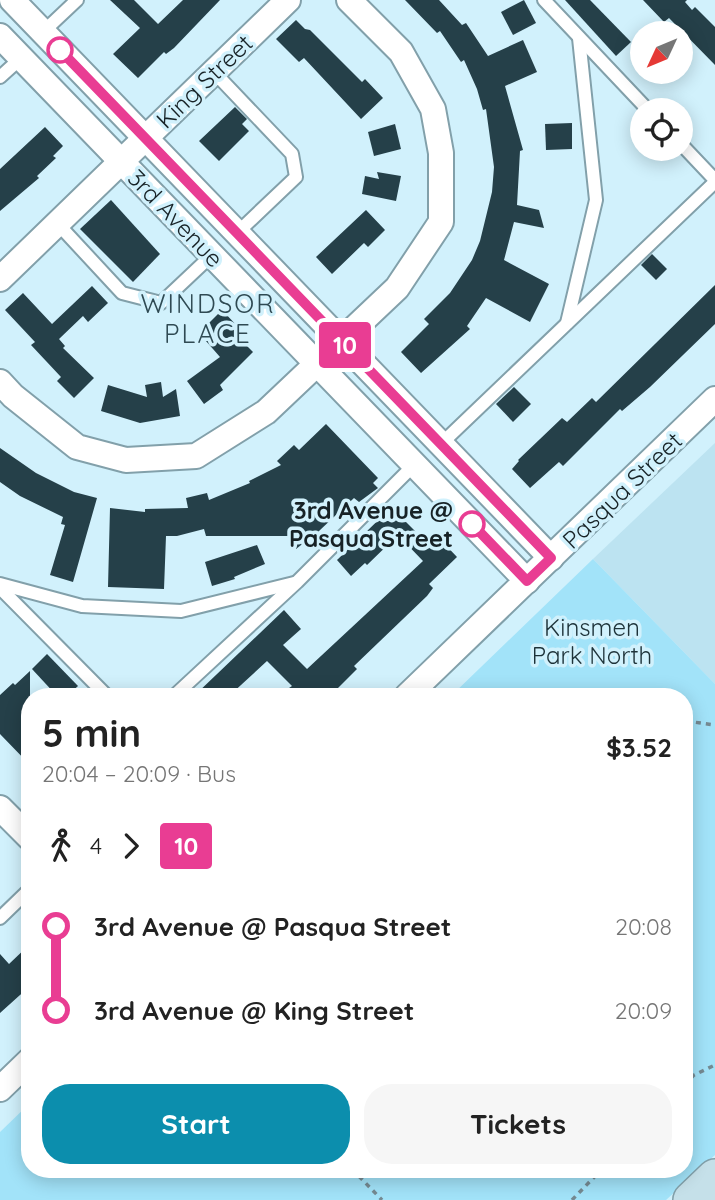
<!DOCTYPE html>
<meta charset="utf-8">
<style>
body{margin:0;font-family:Quicksand,sans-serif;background:#f6f6f6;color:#222;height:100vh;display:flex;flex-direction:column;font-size:26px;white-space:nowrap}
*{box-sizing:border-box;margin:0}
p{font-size:23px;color:#767676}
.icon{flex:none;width:38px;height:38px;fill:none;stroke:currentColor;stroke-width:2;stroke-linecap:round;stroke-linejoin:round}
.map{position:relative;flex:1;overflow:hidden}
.panel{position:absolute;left:21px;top:688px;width:672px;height:490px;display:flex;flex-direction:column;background:#fff;border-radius:28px;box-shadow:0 4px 18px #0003}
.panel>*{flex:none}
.badge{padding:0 14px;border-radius:5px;font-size:24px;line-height:46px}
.needle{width:46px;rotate:226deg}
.tools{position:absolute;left:630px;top:21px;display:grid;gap:14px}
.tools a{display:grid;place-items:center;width:63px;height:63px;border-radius:50%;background:#fff;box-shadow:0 4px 18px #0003;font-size:35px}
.map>.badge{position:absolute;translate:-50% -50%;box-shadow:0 0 0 4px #fff}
.legs{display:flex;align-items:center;gap:10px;height:77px;padding:0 21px;font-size:23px}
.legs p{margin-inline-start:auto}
.head{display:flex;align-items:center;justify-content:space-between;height:119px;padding:0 21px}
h1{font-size:38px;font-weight:700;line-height:52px}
.primary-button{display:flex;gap:14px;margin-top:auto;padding:14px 21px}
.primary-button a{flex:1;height:80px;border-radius:28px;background:#0c8ead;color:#fff;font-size:28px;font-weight:700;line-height:80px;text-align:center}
.primary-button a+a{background:#f6f6f6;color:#222}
ul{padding:0 21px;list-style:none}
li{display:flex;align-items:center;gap:24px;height:84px;font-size:26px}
li i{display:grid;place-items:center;width:10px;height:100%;margin:0 9px;background:currentColor}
li i::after{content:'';width:18px;height:18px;margin:-9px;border:5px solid;border-radius:50%;background:#fff}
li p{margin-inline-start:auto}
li:first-child i{background:linear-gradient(#0000 50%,currentColor 0)}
li:last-child i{background:linear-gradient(currentColor 50%,#0000 0)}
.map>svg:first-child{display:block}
</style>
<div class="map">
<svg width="715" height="1200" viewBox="0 0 715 1200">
<rect width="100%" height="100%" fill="#d1f1fc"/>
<!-- built -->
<path fill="#bce3f1" d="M715 443V684L593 559Z"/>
<!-- green -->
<path fill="#a2e3f9" d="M593 559 715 684V1155L666 1200H0V1132L30 1103V1169H684V696H451Z"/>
<!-- building -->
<g fill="#254049">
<path d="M110 0H134L158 24 183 0H220L174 48 166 54 164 52 138 78 113 54 140 28Z"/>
<path d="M405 0H439L462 25 466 23 488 56 523 40 537 72 505 86 523 150 520 151 517 205 539 210 544 228 514 222 504 260 549 284 530 322 486 298 467 326 470 329 421 373 401 352 429 324 424 319 450 293 472 260 480 241 492 192 494 167 486 109 483 110 477 89 464 60 461 62 440 31 437 33Z"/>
<path d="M524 0 536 23 513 35 501 12Z"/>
<path d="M565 0H590L631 42 616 56Z"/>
<path d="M643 0H687L685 2 692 10 695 7 715 27V65L669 18 664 22Z"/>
<path d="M296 20 305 29 310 30 362 82 365 79 383 98 361 119 304 58 299 62 276 39Z"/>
<path d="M235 107 247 119 242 124 249 131 219 161 199 141Z"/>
<path d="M572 123V149L546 150 545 124Z"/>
<path d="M395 124 401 149 374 156 368 132Z"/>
<path d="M45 127 63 146 53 156 56 158 37 176 39 178 0 211V169Z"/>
<path d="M377 172 401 176 396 201 362 194 365 176 379 179Z"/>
<path d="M111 200 160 254 133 282 80 229Z"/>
<path d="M366 210 385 230 368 247 364 243 332 274 316 257Z"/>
<path d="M652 254 667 269 656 280 641 265Z"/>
<path d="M715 285V324L650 387 622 411 620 409 563 466 559 462 530 488 512 469 519 461 518 460 562 418 567 422 592 398 596 402Z"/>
<path d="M92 286 108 303 88 322 83 316 59 339 65 346 63 348 94 378 74 398 57 381 61 377 31 345 35 342 5 310 23 293 52 324Z"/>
<path d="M222 310 240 329 235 334 253 352 220 385 223 390 204 404 187 381 220 357 199 333Z"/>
<path d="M161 382 163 397 176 389 180 416 140 423 101 411 108 385 147 397 145 385Z"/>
<path d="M514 387 531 404 513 422 496 404Z"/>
<path d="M326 424 378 478 373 483 378 488 359 502 354 498 319 531 296 549 294 536H206L204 529 177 536H166L164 589 108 587 110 508 145 512V509L188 508 186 498 207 493 209 500 250 483 249 481 281 465 277 461 294 445 299 450Z"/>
<path d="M0 448 36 473 74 492 97 498 73 582 50 575 65 525 61 524 63 517 20 496 0 482Z"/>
<path d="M395 504 408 517 405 521 428 544 437 536 457 557 429 584 433 588 427 596 354 666 357 669 330 696H297L289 688 292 686 267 661 229 696H194L284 610 301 629 283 645 307 669 423 561 398 535 367 565 365 563 351 576 337 560Z"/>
<path d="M257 545 265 564 234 577 235 579 212 586 205 562Z"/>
<path d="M47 654 78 686 67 696H57L32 669Z"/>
<path d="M30 671V765L0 734V695L13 683 15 685Z"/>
<path d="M30 944V986L0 1013V954L9 964Z"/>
</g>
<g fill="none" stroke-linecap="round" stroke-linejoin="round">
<!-- service casing -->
<g stroke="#82a0aa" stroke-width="16">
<g id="service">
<path d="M544 0 648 110"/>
<path d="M43 32 77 0"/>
<path d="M213 71 292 154 296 177 237 233"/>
<path d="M0 77 21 58"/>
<path d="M681 144 715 180"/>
<path d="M58 224 122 293 161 303 212 255"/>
<path d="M567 323 596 200 579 38"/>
<path d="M441 444 715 182"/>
<path d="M0 584 82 606 181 611 294 583"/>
<path d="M0 588 107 696"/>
<path d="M174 696 297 582 415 464"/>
<path d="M0 918 30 889"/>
</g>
</g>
<!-- minor casing -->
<g stroke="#82a0aa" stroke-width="28">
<g id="minor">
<path d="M12 0 551 558"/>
<path d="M0 36 527 581"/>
<path d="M0 279 288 0"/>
<path d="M0 382 13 396 77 447 126 460 196 456 266 412 397 288 441 222V153L433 109 401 52 349 0"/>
<path d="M407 696 715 399"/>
<path d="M0 808 30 838"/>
<path d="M0 1089 30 1060"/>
</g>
</g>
<!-- secondary casing -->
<g stroke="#82a0aa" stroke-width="38">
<path id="secondary" d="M691 1200 715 1177"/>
</g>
<!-- path -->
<g stroke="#758a92" stroke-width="3.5" stroke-dasharray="5 5" stroke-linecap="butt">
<path d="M686 721 715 725"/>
<path d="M684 1085 694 1075 715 1065"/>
<path d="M352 1169 382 1200"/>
<path d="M572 1200 602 1169"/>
</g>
<!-- service -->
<use href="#service" stroke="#fff" stroke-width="12"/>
<!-- minor -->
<use href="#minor" stroke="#fff" stroke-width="24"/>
<!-- secondary -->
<use href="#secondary" stroke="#c5e0e9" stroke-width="35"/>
</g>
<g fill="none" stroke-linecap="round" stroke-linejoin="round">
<!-- line-1 casing -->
<g stroke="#fff" stroke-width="16">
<path id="line-1" d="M60 50 551 558 527 581 472 524"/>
</g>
<!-- line-1 -->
<use href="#line-1" stroke="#e93d93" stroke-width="10"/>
</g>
<!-- markers -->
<g fill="#fff" stroke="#e93d93" stroke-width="3.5">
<circle cx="60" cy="50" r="12"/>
<circle cx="472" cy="524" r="12"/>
</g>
<g text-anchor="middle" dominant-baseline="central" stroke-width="7" stroke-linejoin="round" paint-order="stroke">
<!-- street labels -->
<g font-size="24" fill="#172226" stroke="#d1f1fc">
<text transform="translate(204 81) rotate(-44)">King Street</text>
<text transform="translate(176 218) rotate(46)">3rd Avenue</text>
<text transform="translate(622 490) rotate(-44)">Pasqua Street</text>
</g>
<!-- stop labels -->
<g font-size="24" font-weight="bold" fill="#172226" stroke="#d1f1fc" text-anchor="end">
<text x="453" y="510">3rd Avenue @<tspan x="453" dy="28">Pasqua Street</tspan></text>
</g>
<!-- park labels -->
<g font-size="24" fill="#1d3239" stroke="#d1f1fc">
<text x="592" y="627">Kinsmen<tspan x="592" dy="28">Park North</tspan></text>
</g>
<!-- neighbourhood labels -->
<g font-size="26" letter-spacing="2" fill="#2f4a53" stroke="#d1f1fc">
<text x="208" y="303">WINDSOR<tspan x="208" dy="30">PLACE</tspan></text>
</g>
</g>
</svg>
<div class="tools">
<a><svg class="needle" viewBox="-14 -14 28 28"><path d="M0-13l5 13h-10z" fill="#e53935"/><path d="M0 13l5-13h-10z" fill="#767676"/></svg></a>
<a><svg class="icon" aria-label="locate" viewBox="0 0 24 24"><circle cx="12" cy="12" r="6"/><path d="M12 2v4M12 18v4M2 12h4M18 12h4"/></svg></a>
</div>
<b class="badge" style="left:345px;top:345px;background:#e93d93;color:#fff">10</b>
<section class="panel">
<div class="head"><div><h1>5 min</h1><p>20:04 – 20:09 · Bus</p></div><b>$3.52</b></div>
<div class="legs"><svg class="icon" aria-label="walk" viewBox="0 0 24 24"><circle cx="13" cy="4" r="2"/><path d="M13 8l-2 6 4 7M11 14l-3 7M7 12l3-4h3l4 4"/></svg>4<svg class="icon" aria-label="forward" viewBox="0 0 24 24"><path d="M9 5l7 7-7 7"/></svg><b class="badge" style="background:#e93d93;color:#fff">10</b></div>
<ul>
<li><i style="color:#e93d93"></i><b>3rd Avenue @ Pasqua Street</b><p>20:08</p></li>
<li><i style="color:#e93d93"></i><b>3rd Avenue @ King Street</b><p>20:09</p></li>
</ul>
<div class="primary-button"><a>Start</a><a>Tickets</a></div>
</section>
</div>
